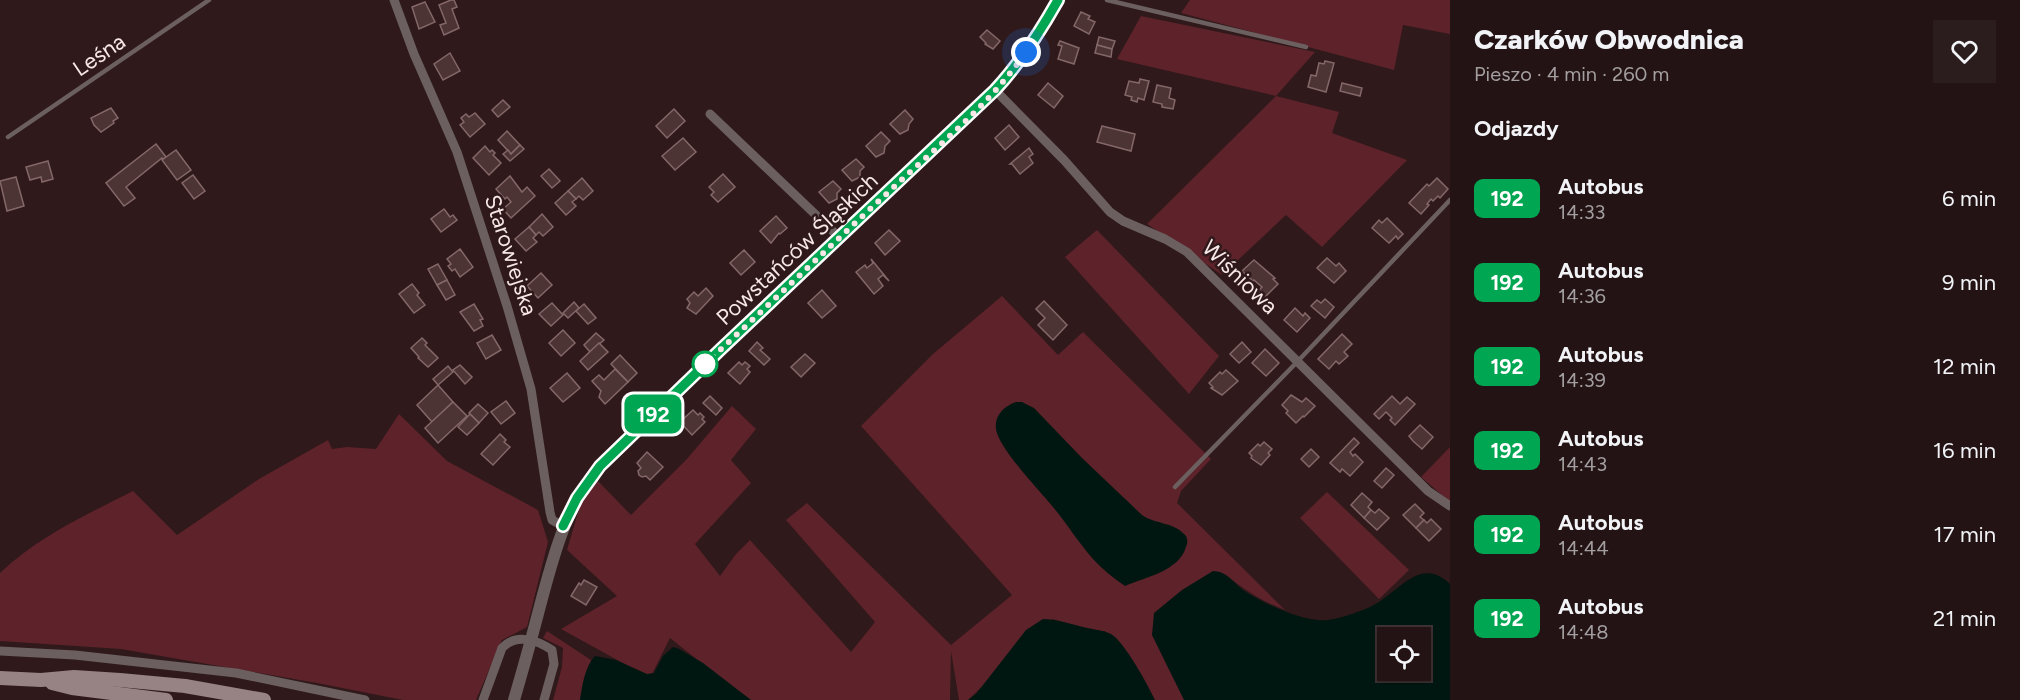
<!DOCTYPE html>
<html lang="pl">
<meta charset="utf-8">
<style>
body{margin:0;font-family:Figtree,sans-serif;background:#2b1c1d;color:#f1f3f6;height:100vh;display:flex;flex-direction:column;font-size:22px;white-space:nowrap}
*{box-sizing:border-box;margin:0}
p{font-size:20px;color:#a39ea0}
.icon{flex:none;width:33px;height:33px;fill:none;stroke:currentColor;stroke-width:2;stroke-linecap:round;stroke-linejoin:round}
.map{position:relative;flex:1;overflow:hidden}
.panel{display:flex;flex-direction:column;background:#231314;width:570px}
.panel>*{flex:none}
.badge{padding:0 12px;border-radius:9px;font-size:21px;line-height:39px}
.buttons{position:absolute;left:1377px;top:627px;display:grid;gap:12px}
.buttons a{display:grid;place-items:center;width:54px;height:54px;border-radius:0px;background:#231314;box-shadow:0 2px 4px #0004,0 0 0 2px #403234;font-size:30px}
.you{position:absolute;width:30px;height:30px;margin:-15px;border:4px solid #fff;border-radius:50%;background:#1a73e8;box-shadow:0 0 0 9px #1a73e833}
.map>.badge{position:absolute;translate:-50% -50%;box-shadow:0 0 0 3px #fff}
h2{padding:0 24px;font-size:22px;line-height:54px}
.round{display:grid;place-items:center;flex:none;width:63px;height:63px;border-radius:0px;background:#2b1c1d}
.overview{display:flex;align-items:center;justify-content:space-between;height:102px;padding:0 24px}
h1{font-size:28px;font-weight:800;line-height:45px}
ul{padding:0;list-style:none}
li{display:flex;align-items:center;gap:18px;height:84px;padding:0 24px}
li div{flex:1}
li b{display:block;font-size:22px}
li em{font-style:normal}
li .badge{min-width:66px;font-weight:700;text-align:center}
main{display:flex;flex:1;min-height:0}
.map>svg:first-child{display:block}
</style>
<main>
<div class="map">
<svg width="1450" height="700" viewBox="0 0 1450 700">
<rect width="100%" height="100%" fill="#2f191a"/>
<!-- green -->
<g fill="#5e222a">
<path d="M1190 0H1450V34L1403 25 1394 70 1181 13Z"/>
<path d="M1141 16 1315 52 1276 96 1339 112 1332 133 1407 160 1322 247 1286 215 1222 275 1147 224 1276 96 1117 59Z"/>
<path d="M1097 230 1219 356 1189 394 1065 257Z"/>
<path d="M1002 296 1058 355 1083 332 1211 459 1181 491 1177 503 1285 610C1262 601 1244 590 1225 574L1186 700H1153L1105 631H1096L1052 619 968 700H959L951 651 950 700H751L719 677 670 638 650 678 561 629 617 596 567 550 581 502 597 480 631 515 686 460 732 406 756 429 731 460 751 483 695 544 720 576 736 554 750 540 851 652 875 622 786 520 807 503 951 645 1012 595 861 426 933 354Z"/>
<path d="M399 414 447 461 538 510 548 542 527 627 502 640 476 700H403L317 683 121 649 0 641V573C39 536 86 515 133 491L177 535 259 479 328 440 332 449 347 447 376 449Z"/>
<path d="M1450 447V502L1421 477Z"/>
<path d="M1327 492 1409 570 1379 599 1300 518Z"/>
<path d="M547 631 591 660 580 700H553L562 667 563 648 543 638Z"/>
</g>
<!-- water -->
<g fill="#001711" fill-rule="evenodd">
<path d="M1016 402H1022L1034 408 1082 458 1142 515C1154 524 1173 522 1184 534 1188 537 1188 543 1186 547 1179 571 1146 577 1125 586 1113 578 1102 569 1093 559 1079 543 1067 524 1053 507 1040 491 999 449 996 429 994 416 1004 406 1016 402Z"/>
<path d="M1213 571C1226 571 1233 582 1243 590 1262 603 1305 623 1328 620 1339 619 1362 611 1372 606 1399 593 1419 555 1450 584V700H1184L1152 635 1154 613 1182 590ZM1388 638H1420V670H1388Z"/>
<path d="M1043 619C1056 619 1067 623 1079 626 1089 629 1104 630 1111 634 1124 641 1148 685 1155 700H968L976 694 1026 630Z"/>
<path d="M673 647 679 649 703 663 751 700H580C582 686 585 666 595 656L616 660 647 674 654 673 663 656Z"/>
</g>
<!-- building -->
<g fill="#4c3334" stroke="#846869" stroke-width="1.5">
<path d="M451 0H454L457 7 452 9 459 28 444 35 440 25 446 23 439 5Z"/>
<path d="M425 2 435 22 419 29 412 7Z"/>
<path d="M1081 12 1090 16 1088 19 1095 22 1089 34 1074 26Z"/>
<path d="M987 30 1000 41 993 49 985 44 986 43 980 37Z"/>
<path d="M1099 37 1115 41 1112 49 1097 45Z"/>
<path d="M1060 41 1079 48 1074 64 1058 59 1062 46 1058 45Z"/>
<path d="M1097 45 1112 49 1111 57 1095 53Z"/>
<path d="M450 53 460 71 443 80 434 64Z"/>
<path d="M1325 61 1334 63 1326 92 1308 87 1311 75 1316 76 1319 63 1324 64Z"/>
<path d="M1140 79 1149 81 1144 100 1138 98 1137 102 1131 100 1132 97 1125 95 1129 81 1139 83Z"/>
<path d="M1048 83 1063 96 1054 108 1038 95Z"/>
<path d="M1342 83 1362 88 1360 96 1340 91Z"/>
<path d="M1157 85 1171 88 1169 98 1175 100 1173 109 1162 107V104L1153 102Z"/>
<path d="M503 100 510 107 498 117 492 110Z"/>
<path d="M111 108 118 118 113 121 114 123 101 132 94 125 91 118Z"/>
<path d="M674 109 685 121 667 138 656 126Z"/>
<path d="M905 110 913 119 909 124 908 130 900 134 890 124Z"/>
<path d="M475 113 485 124 470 137 460 125 464 122 461 118 466 114 469 117Z"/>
<path d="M1009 125 1019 137 1005 150 995 138Z"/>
<path d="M1102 126 1135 134 1131 151 1097 142Z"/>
<path d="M507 131 520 145 511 154 498 140Z"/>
<path d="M881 132 890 141 885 146 884 153 876 157 866 146Z"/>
<path d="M683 138 696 152 675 170 662 156Z"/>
<path d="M156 144 166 157 163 160 162 158 126 187 135 198 124 206 106 183Z"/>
<path d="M520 145 524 149 510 161 503 154 508 150 511 154Z"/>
<path d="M485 146 490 152 492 150 495 153 493 155 501 163 489 175 473 158Z"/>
<path d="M1029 148 1033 154 1029 157 1033 163 1020 174 1012 164H1010Z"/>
<path d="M176 150 191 170 177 180 162 160Z"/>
<path d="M856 159 864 167 860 171V177L852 181 842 170Z"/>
<path d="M48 161 53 179 42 182 41 177 30 180 26 167Z"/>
<path d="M549 169 560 181 552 188 541 176Z"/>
<path d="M723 174 735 187 718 202 711 195 714 192 709 187Z"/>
<path d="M193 175 205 191 194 199 182 183Z"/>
<path d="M510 176 522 192 527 187 535 196 511 218 503 209 511 202 507 197 505 199 496 189Z"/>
<path d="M16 177 24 206 7 211 0 181Z"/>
<path d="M582 178 593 191 583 200 579 196 576 199 568 191Z"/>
<path d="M1437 178 1448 189 1440 198 1438 196 1433 201 1431 199 1427 204 1429 205 1421 214 1409 203 1427 184 1429 186Z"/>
<path d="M833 181 841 189 837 193V199L829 203 819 192Z"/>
<path d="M568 191 576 199 572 202 576 206 566 215 555 203Z"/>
<path d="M444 209 450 217 453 215 457 220 441 232 431 219Z"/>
<path d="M542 214 553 227 543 236 539 232 536 235 529 227Z"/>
<path d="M776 216 787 228 780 234 779 233 771 243 760 231Z"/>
<path d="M1387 218 1403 234 1398 239 1396 236 1389 243 1372 228 1379 220 1382 223Z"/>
<path d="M529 227 536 235 533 238 537 242 526 251 515 239Z"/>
<path d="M889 230 900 241 885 255 875 243Z"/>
<path d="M460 249 473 267 460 277 455 269 452 271 448 266 451 264 447 259Z"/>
<path d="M744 250 755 262 741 275 730 263Z"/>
<path d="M1327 258 1336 266 1339 263 1346 271 1334 283 1317 268Z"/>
<path d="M871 259 889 281 883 275 878 279 883 286 874 294 856 272 865 265 867 268 873 263Z"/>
<path d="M1254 260 1275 278 1273 279 1278 284 1265 297 1258 291 1262 287 1254 280 1253 281 1242 271Z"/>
<path d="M438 264 447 280 437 285 428 269Z"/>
<path d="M541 273 552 285 538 298 527 286Z"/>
<path d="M447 280 455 295 446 300 437 285Z"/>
<path d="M412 284 419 293 417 295 425 305 414 313 399 294Z"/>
<path d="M706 288 713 296 696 314 687 308 690 303 687 299 694 292 698 296Z"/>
<path d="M822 290 836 306 822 318 808 303Z"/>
<path d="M1325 299 1334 307 1325 318 1311 306 1317 300 1321 303Z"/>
<path d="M1044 301 1067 325 1053 340 1038 325 1045 318 1036 309Z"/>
<path d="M574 302 579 308 568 318 563 313Z"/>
<path d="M552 303 563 315 551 326 539 314Z"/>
<path d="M474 304 483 319 480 320 483 326 474 331 460 312Z"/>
<path d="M584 304 596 318 588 324 576 311Z"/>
<path d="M1295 308 1303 316 1305 313 1310 318 1297 332 1284 320Z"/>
<path d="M563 330 575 343 561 356 549 343Z"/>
<path d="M596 333 604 340 590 352 584 345Z"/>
<path d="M1342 334 1352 344 1344 352 1348 356 1339 364 1336 361 1329 369 1318 359Z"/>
<path d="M492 335 501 350 486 359 477 343Z"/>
<path d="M422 338 427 343 425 345 438 358 428 367 418 358 419 357 411 348Z"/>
<path d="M757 342 763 348 760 350 770 359 764 365 749 351Z"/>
<path d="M1242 342 1251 352 1239 363 1230 354Z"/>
<path d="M599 343 608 352 588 370 580 361Z"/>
<path d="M1265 349 1279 363 1266 376 1252 363Z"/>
<path d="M805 354 815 363 801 377 791 367Z"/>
<path d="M620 355 637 373 628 382 611 364Z"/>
<path d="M739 362 742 365 745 362 750 366 747 369 750 372 740 384 728 373Z"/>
<path d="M460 365 472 377 465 384 453 370Z"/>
<path d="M448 366 453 372 438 385 433 379Z"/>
<path d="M615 369 628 382 605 404 599 397 601 391 592 381 599 375 604 380Z"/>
<path d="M1226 370 1238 381 1222 395 1211 388 1213 387 1209 383 1220 372 1222 374Z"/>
<path d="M567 373 580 388 563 402 550 388Z"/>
<path d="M438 385 453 402 432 422 417 405Z"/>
<path d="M1291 395 1302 402 1306 398 1315 406 1304 417 1303 416 1296 423 1286 413 1288 411 1282 405Z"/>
<path d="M710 396 722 408 716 415 703 403Z"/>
<path d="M1392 396 1400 404 1407 397 1415 404 1395 425 1390 420 1392 418 1386 412 1379 419 1374 414Z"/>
<path d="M506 401 515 413 501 424 491 412Z"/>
<path d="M453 402 467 416 438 443 425 428Z"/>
<path d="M478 404 488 413 479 423 469 413Z"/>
<path d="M693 410 698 415 700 413 704 417 702 419 705 422 692 435 680 422Z"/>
<path d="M470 414 479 423 467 435 458 427Z"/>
<path d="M1420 425 1433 437 1422 449 1413 441 1409 436Z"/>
<path d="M500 434 506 440 504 442 510 447 493 465 481 454Z"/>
<path d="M1354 438 1359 443 1350 452 1353 456 1355 454 1363 462 1350 476 1342 469 1340 472 1330 463Z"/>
<path d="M1264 442 1272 449 1268 453 1270 455 1261 465 1251 458 1252 456 1249 453 1258 444 1260 446Z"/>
<path d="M1311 449 1319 457 1309 467 1301 459Z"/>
<path d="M647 452 663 467 650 480 646 476 642 477 639 475 638 471 641 468 637 463Z"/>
<path d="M1386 468 1394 475 1382 488 1374 481Z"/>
<path d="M1362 493 1372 502 1368 507 1371 510 1364 518 1351 505Z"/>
<path d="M1415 504 1424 513 1420 517 1424 520 1416 528 1403 515Z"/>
<path d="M1379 509 1389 518 1377 530 1364 518 1371 510 1375 513Z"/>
<path d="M1431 519 1441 529 1429 541 1416 528 1424 520 1427 523Z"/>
<path d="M584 580 597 587 586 605 571 596 579 583 581 585Z"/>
</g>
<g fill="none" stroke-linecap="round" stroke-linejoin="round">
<!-- service -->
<g stroke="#6b5f5f" stroke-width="4.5">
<path d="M1107 0 1306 47"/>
<path d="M8 137 209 0"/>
<path d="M1175 487 1298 361 1450 200"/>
</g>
<!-- minor -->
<g stroke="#6b5f5f" stroke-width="9">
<path d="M394 0 414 54 457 152 507 306 531 389 550 512 552 520 563 526"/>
<path d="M995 90 1064 160 1110 212 1123 221 1165 239 1187 252 1428 491 1450 506"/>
<path d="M710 114 839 237"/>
<path d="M0 651 75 655 236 673 365 700"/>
<path d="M483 700 502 648C516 633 537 640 552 650L554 664 544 700"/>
</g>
<!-- tertiary -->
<path stroke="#6b5f5f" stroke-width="12" d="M514 700C523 669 532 637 540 606 554 554 565 508 600 466L721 349 995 90C1020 62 1040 32 1058 0"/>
<!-- secondary -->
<g stroke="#978383" stroke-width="14">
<path d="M0 678 41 680 74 677 120 680 185 686 264 700"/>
<path d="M52 683 72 688 166 700"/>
</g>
</g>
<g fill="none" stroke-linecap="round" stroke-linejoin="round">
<!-- line casing -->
<g stroke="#fff" stroke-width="14">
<path id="line" d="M563 526 577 498 600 466 721 349 995 90C1021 62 1040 32 1058 0"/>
</g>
<!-- line -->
<use href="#line" stroke="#00a651" stroke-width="9"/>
<!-- walk -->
<path stroke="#f7e7e7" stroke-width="6" stroke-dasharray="0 10.8" d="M705 364C769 305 831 245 895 186 940 144 991 103 1026 52"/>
</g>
<!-- markers -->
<circle fill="#fff" stroke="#00a651" stroke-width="3" cx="705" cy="364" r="12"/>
<g text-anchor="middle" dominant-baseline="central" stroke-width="5" stroke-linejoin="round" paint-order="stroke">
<!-- street labels -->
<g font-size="22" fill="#f7e7e7" stroke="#2f191a">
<text transform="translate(99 55) rotate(-34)">Leśna</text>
<text transform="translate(797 249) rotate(-43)">Powstańców Śląskich</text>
<text transform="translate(511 255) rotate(72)">Starowiejska</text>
<text transform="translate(1240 277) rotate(44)">Wiśniowa</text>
</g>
</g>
</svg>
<div class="buttons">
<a><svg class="icon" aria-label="locate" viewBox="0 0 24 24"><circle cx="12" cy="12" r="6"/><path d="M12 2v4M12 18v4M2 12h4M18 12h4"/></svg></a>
</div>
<div class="you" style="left:1026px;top:52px"></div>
<b class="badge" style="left:653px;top:414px;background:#00a651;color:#fff">192</b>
</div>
<section class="panel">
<div class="overview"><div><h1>Czarków Obwodnica</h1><p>Pieszo · 4 min · 260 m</p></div><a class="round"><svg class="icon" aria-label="heart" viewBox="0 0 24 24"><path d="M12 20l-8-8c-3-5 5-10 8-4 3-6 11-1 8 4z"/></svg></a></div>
<h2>Odjazdy</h2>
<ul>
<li><span class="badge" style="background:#00a651;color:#fff">192</span><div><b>Autobus</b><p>14:33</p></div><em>6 min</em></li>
<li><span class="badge" style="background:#00a651;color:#fff">192</span><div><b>Autobus</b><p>14:36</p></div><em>9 min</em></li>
<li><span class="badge" style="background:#00a651;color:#fff">192</span><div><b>Autobus</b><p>14:39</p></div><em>12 min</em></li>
<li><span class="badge" style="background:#00a651;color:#fff">192</span><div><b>Autobus</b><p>14:43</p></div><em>16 min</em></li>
<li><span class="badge" style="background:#00a651;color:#fff">192</span><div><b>Autobus</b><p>14:44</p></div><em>17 min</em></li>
<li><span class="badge" style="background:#00a651;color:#fff">192</span><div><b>Autobus</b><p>14:48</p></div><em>21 min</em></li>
</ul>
</section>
</main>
